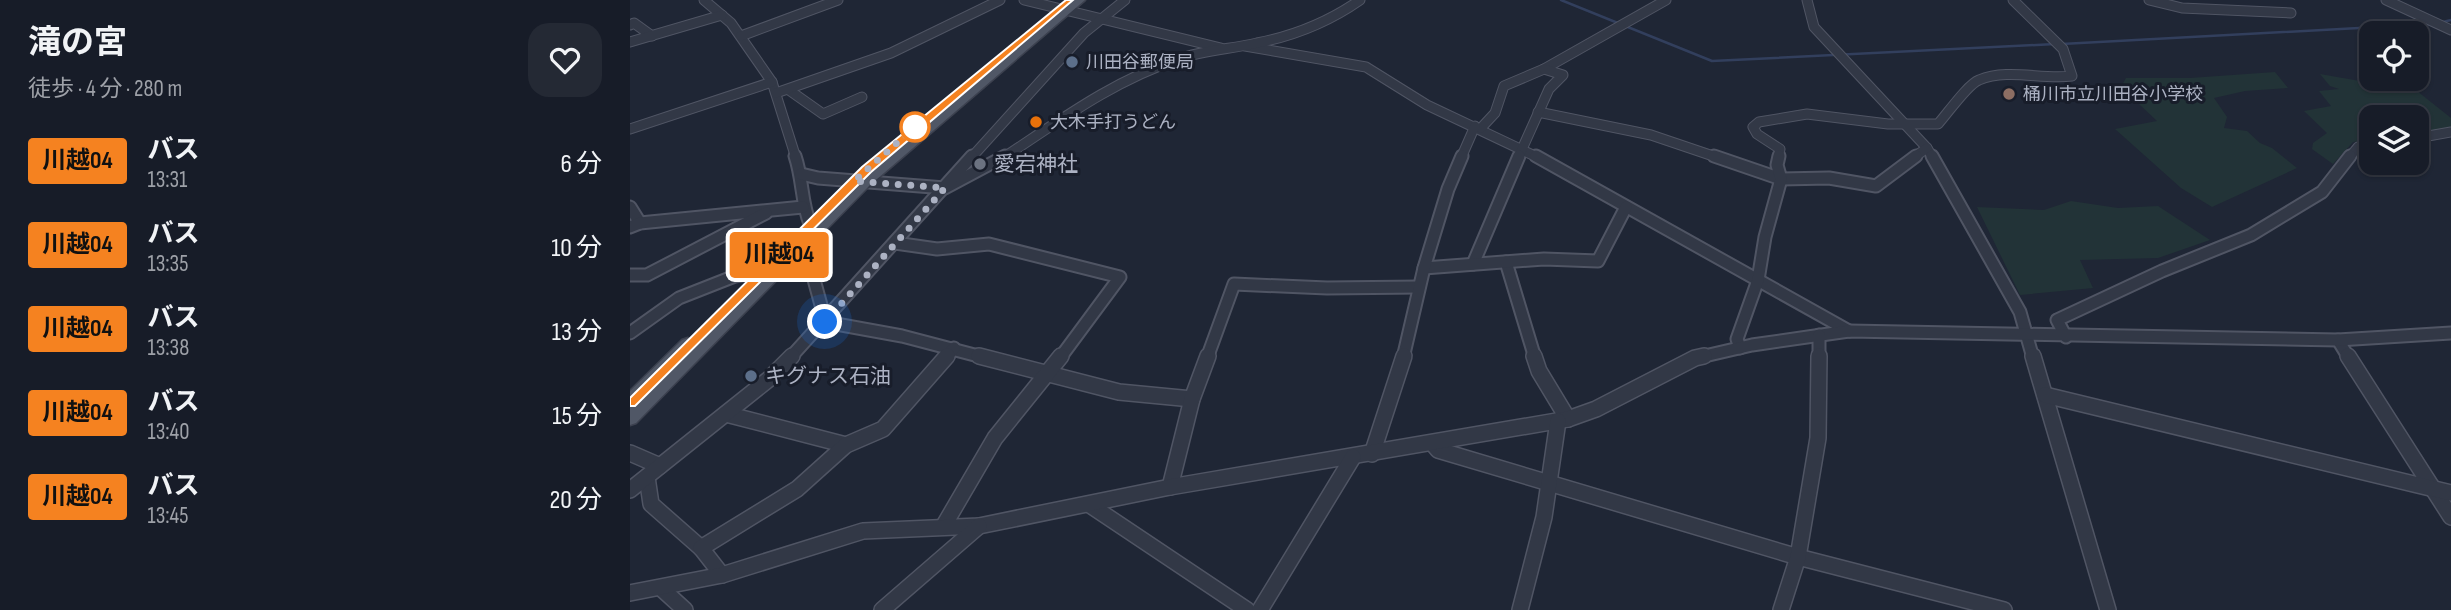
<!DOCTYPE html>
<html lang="ja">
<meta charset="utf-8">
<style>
body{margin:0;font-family:"Sofia Sans Condensed","Noto Sans JP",sans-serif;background:#242934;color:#f1f3f6;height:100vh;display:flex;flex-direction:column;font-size:26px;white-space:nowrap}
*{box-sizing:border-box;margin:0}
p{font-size:23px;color:#9ea1a8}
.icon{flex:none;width:38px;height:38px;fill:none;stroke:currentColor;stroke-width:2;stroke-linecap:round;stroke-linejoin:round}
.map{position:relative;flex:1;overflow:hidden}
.drawer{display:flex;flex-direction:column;background:#171c28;width:630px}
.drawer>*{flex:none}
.badge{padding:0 14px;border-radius:5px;font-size:24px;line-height:46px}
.tools{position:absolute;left:1729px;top:21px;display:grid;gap:14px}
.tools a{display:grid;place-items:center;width:70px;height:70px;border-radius:14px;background:#171c28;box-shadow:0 2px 5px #0004,0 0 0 2px #363a45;font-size:35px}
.you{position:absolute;width:35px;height:35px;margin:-18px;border:5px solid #fff;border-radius:50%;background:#1a73e8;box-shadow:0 0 0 10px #1a73e833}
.map>.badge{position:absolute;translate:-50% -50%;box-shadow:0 0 0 4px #fff}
.round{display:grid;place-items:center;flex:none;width:74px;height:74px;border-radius:21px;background:#242934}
.summary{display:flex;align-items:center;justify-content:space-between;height:119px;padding:0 28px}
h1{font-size:33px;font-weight:700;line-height:52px}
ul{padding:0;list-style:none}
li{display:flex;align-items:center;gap:21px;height:84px;padding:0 28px}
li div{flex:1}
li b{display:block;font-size:26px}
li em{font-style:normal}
li .badge{min-width:77px;font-weight:700;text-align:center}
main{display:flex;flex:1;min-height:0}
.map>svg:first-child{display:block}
</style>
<main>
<section class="drawer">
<div class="summary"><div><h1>滝の宮</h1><p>徒歩 · 4 分 · 280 m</p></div><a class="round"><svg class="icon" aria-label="heart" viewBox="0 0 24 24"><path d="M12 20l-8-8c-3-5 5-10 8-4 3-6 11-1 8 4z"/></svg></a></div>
<ul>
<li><span class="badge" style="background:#f58220;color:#111">川越04</span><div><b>バス</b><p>13:31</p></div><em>6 分</em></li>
<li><span class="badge" style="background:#f58220;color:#111">川越04</span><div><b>バス</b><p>13:35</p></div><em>10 分</em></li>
<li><span class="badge" style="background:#f58220;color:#111">川越04</span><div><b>バス</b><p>13:38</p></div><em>13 分</em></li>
<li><span class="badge" style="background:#f58220;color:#111">川越04</span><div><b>バス</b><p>13:40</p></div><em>15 分</em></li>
<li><span class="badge" style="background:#f58220;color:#111">川越04</span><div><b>バス</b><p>13:45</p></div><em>20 分</em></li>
</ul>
</section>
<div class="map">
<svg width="1821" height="610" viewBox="0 0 1821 610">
<rect width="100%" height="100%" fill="#1f2635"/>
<!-- green -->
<g fill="#223337">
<path d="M1645 72 1658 88 1615 91 1584 98 1597 117 1594 128 1617 131 1630 143 1642 148 1667 168 1582 207 1551 188 1485 129 1527 121 1491 87 1496 78H1560Z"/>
<path d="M1690 74 1787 91 1821 118V130L1787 134V117H1741V140L1723 142 1703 164 1682 149 1683 143 1697 133 1674 111 1701 106 1689 91 1709 89 1700 86Z"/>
<path d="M1441 201 1488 208 1528 206 1580 240 1528 258 1450 260 1463 288 1390 295 1347 207 1414 210Z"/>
</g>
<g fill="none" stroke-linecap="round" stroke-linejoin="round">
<!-- stream -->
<g stroke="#323f5d" stroke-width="2.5">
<path d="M931 0 1082 61 1425 44"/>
<path d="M1809 23 1821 20"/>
<path d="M1432 44 1802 24"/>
</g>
<!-- minor-far2 casing -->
<g stroke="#505564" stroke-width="11">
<g id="minor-far2">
<path d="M74 0 101 23 142 82 166 158"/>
<path d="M394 0 591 48"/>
<path d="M1177 0 1184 27 1297 148 1303 158"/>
<path d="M1519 0 1552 8 1661 13"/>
<path d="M1756 0 1821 30"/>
<path d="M0 25 4 23 22 36"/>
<path d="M111 36 208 0"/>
<path d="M0 42 92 15"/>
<path d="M615 46 736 67 797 105 909 158"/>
<path d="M159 90 193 114 232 97"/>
<path d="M146 93 261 53 370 0"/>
<path d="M908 112 1021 135 1089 158"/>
<path d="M851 128 865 113 874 86 914 69 1036 0"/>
<path d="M0 129 142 82"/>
<path d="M1787 138 1821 132"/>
<path d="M341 158 454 33 495 0"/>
<path d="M373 158C429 121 484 80 549 59 573 50 602 49 627 43 663 36 700 21 730 0"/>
<path d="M831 158 845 126"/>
<path d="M888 158 919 89 933 75 914 69"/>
<path d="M1148 158 1150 149 1127 134 1123 127 1129 122 1177 114 1258 124H1308C1317 114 1338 84 1349 80 1378 68 1412 80 1442 76L1433 49 1383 0"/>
<path d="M1283 158 1297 148"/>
<path d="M1719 158 1728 147 1741 145"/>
</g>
</g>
<!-- minor-far1 casing -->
<g stroke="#505564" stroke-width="15">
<g id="minor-far1">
<path d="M165 156C173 179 171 202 180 224"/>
<path d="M906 156 1219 331"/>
<path d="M1084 156 1151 179 1199 178 1246 186 1286 156"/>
<path d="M1302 156 1390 312 1403 358"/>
<path d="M171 174 188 178 315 188 375 156"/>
<path d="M0 207 10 223"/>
<path d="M0 227 10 223 173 207"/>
<path d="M265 243 307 249 359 244 490 277 430 358"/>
<path d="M177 254 194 316 199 317"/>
<path d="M876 262 905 358"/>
<path d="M843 264 889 156"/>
<path d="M794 268 914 259 968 261 996 207"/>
<path d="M0 275H17L136 213"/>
<path d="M195 322 272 336 356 358"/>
<path d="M0 333 49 298 105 276 133 271"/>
<path d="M1436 337 1427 320 1532 271 1621 235 1692 192 1720 156"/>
<path d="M1708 340 1719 358"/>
<path d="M1110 348 1107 339 1128 280 1135 237 1151 179 1147 165 1149 156"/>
<path d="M160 358 342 156"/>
<path d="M316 358 324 348"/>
<path d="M577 358 604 284 697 288 789 287"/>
<path d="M773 358 794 268 818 189 832 156"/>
<path d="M1066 358 1122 345 1219 331 1708 340 1821 333"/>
<path d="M1189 358V335"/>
</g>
</g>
<!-- minor casing -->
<g stroke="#505564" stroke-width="18">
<g id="minor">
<path d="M349 356 489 392 562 399"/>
<path d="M904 356 909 371 938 419"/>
<path d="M1403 356 1478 610"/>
<path d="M1718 356 1821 517"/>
<path d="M1415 395 1821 493"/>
<path d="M96 414 216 445"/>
<path d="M803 444 808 450 1168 557 1374 610"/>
<path d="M0 453 30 466"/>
<path d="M742 454 774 356"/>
<path d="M17 477 21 504 71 548"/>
<path d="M540 487 562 399 578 356"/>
<path d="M0 490 139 379 162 356"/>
<path d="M460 505 617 610"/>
<path d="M313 527 365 438 431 356"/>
<path d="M92 575 71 548 167 489 216 445 253 429 317 356"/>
<path d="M32 589 55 610"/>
<path d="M0 593 92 575 233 531 349 526 540 487 938 419 966 409 1065 358 1074 356"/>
<path d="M252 610 349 526"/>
<path d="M630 610 723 457"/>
<path d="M890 610 914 517 928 421"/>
<path d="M1151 610 1168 557 1188 438 1189 356"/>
</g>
</g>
<!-- major casing -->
<g stroke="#3c414f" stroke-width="3">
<path id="major" d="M444 0H455L240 185 6 423 0 425V391L52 340 58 338 65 342 230 179Z"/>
</g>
<!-- minor-far2 -->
<use href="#minor-far2" stroke="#323846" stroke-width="9"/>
<!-- minor-far1 -->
<use href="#minor-far1" stroke="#323846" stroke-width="11"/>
<!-- minor -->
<use href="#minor" stroke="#323846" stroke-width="15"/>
<!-- major -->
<use href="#major" fill="#505766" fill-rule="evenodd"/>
</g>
<!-- line -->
<path fill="#f58220" stroke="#fff" stroke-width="2" d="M436 0H443L241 172 5 406H0V398L232 167Z"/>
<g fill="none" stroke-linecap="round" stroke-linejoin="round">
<!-- walk -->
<path stroke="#acb2c3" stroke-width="7" stroke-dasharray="0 12.6" d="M195 322 315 188 224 181 285 127"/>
</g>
<!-- markers -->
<g fill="#5c6f8a" stroke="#181d2a" stroke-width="2.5">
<circle cx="442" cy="62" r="7"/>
<circle cx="121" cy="376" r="7"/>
</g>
<circle fill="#8d6e63" stroke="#181d2a" stroke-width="2.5" cx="1379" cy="94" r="7"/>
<circle fill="#e8710a" stroke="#181d2a" stroke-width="2.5" cx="406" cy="122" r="7"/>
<circle fill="#fff" stroke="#f58220" stroke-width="3.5" cx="285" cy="127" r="14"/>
<circle fill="#6b7280" stroke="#181d2a" stroke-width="2.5" cx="350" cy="164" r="7"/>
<g text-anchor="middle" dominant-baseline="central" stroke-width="6" stroke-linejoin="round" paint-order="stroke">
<!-- far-poi labels -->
<g font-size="18" fill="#acb2c3" stroke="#181d2a" text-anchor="start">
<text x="456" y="62">川田谷郵便局</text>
<text x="1393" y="94">桶川市立川田谷小学校</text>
<text x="420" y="122">大木手打うどん</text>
</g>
<!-- poi labels -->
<g font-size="21" fill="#acb2c3" stroke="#181d2a" text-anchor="start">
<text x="364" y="164">愛宕神社</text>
<text x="135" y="376">キグナス石油</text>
</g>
</g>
</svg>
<div class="tools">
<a><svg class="icon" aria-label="locate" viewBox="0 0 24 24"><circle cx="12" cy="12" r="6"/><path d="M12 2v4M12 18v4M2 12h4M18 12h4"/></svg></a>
<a><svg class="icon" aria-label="layers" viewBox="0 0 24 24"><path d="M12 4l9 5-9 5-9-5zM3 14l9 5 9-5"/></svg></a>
</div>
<div class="you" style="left:195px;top:322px"></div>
<b class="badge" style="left:149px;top:255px;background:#f58220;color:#111">川越04</b>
</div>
</main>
